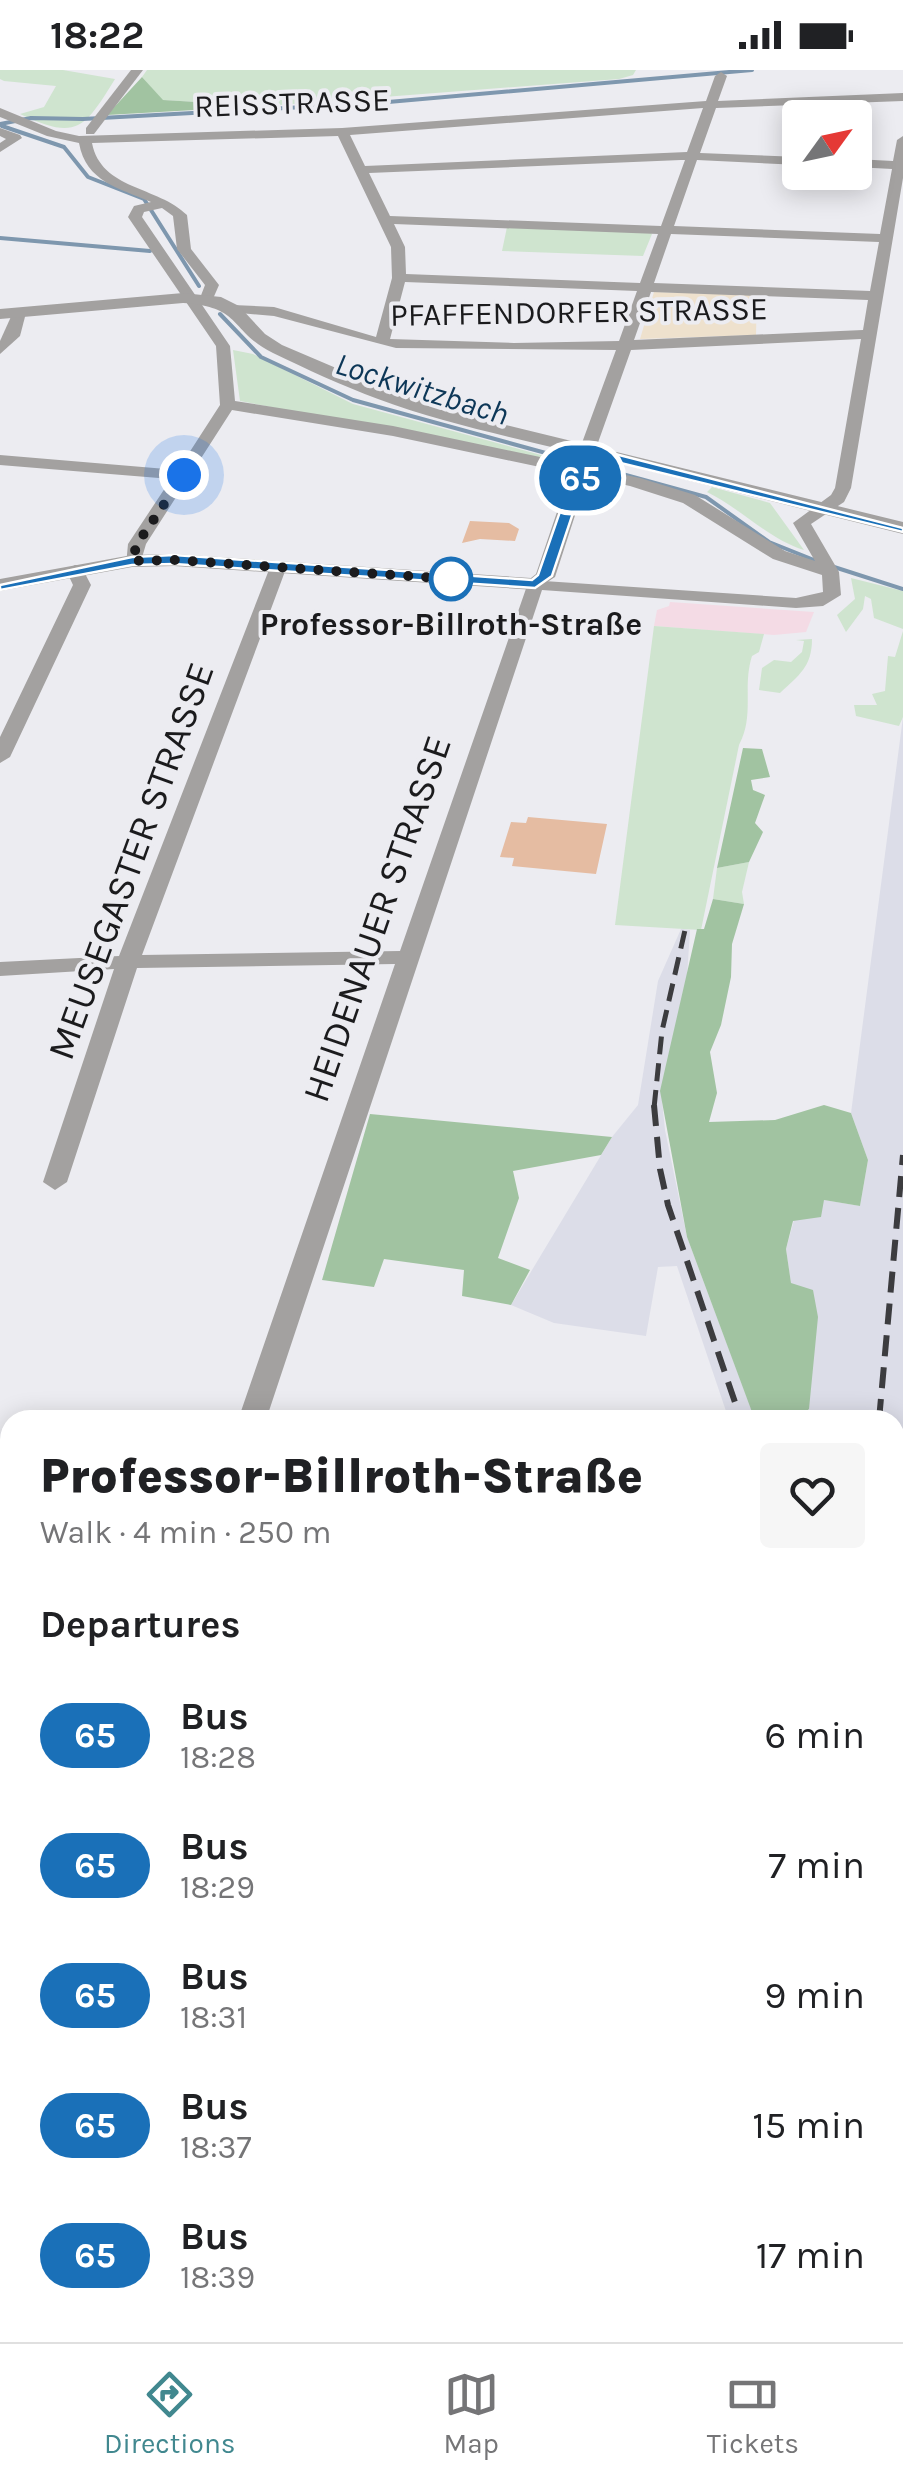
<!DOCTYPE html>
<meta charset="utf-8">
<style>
body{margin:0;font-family:Karla,sans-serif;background:#f6f6f6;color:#202124;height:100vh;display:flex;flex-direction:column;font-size:38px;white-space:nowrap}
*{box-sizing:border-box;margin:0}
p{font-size:32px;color:#757577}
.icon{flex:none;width:55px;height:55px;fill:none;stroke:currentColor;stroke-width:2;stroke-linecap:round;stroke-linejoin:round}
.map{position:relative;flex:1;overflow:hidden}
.sheet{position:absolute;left:0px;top:1340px;width:905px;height:932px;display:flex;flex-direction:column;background:#fff;border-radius:30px 30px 0 0;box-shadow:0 5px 25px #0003}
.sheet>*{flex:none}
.badge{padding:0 20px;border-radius:32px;font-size:35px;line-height:65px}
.needle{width:65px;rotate:57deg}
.controls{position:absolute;left:782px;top:30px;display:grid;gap:20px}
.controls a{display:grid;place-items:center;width:90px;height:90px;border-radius:10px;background:#fff;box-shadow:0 5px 25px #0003;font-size:50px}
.you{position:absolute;width:50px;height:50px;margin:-25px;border:8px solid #fff;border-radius:50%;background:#1a73e8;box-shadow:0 0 0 15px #1a73e833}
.map>.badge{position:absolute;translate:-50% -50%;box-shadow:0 0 0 5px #fff}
h2{padding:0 40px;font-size:38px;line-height:90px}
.round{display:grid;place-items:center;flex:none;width:105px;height:105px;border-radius:10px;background:#f6f6f6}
.summary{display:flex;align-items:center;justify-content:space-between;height:170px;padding:0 40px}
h1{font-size:48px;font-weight:800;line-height:75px}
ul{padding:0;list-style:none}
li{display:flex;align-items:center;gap:30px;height:130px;padding:0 40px}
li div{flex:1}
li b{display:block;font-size:38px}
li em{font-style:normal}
li .badge{min-width:110px;font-weight:700;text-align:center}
.status{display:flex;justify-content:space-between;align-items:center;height:70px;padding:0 50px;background:#fff;direction:ltr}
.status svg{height:28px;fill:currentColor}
.tab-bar{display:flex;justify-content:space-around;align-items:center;height:140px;border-top:2px solid #e0e0e0;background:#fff;font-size:28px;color:#757577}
.tab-bar a{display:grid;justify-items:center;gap:5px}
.tab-bar .current{color:#41888f}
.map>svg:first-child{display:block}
</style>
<div class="status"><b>18:22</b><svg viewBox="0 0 49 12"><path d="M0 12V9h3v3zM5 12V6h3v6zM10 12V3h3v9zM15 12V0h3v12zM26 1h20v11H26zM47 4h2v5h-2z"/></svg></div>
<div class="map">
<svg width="903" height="2272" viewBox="0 0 903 2272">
<rect width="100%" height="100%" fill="#ececf1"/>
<!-- commercial -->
<path fill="#f4dbe5" d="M670 532 814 542 806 562 774 565 654 556 657 540 669 536Z"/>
<!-- built -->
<g fill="#dcdde8">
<path d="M903 647V2272H752L753 2263 895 2262V1350H797L809 1339 786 1179 794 1150 824 1130 860 1136 868 1090 851 1043Z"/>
<path d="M681 859 690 860 687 907 661 1021 665 1060 687 1167 752 1341 770 1350H729L677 1196 658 1197 646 1266 554 1253 511 1235 612 1067 638 1035 658 911Z"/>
</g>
<!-- education -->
<path fill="#eee1cd" d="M654 222 757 225 756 265 640 269Z"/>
<!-- green -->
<g fill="#cfe4cf">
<path d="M0 0H63L115 9C84 59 77 71 20 44L44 37 56 16 4 11 0 9Z"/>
<path d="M147 0H636L633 5 619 9 267 36 162 30 142 7Z"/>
<path d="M507 157 651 163 652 164 643 186 502 181Z"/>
<path d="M233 280 253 284 353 334 563 391 558 393 240 331Z"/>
<path d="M712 417 770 433 804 480C770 470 740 438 707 422Z"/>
<path d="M851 508 903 521V559L874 548 871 529 865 526 863 539 846 562 837 545 855 529Z"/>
<path d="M654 556 764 564 759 582 752 586C742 618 755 644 739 675L701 860 615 855Z"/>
<path d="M903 561V647L899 656 856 646 854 635H877L872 624 885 621 888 586 895 587Z"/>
<path d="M812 569C812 597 799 605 780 623L759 620 762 598 774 590 791 592 802 582 804 571 796 570Z"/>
<path d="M749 792 742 822 744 834 713 829 717 798Z"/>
<path d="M62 2262H444V2263L439 2272H59Z"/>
</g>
<!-- forest -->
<g fill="#a1c3a1">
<path d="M142 7 163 30 266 36 107 45Z"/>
<path d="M743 678 762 679 770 707 751 710 753 720 765 725 755 753 763 762 749 792 717 798Z"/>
<path d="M713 829 744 834 732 874 731 907 721 955 710 982 717 1023 709 1052 775 1050 824 1035 851 1043 868 1090 860 1136 824 1130 821 1147 793 1151 786 1179 791 1213 813 1220 818 1247 809 1339 797 1350H770L752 1342 687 1167 660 1021 697 859H704Z"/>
<path d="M370 1044 612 1067 601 1085 513 1101 519 1128 498 1188 530 1200 511 1235 462 1226 464 1200 384 1189 374 1217 322 1210Z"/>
<path d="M444 2263V2262L753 2263 752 2272H439Z"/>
</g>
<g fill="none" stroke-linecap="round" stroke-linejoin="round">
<!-- stream -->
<g stroke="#7e97ae" stroke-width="4">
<path d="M0 54 31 48 83 49 377 33 752 0"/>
<path d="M2 56 64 77 88 107 144 129 199 216"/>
<path d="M0 168 150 181"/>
<path d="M220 244 261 287 353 330 706 427 769 472 819 492"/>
<path d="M831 496 903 519"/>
</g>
</g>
<!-- building -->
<g fill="#e5bca2">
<path d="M470 451 509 453 519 459 515 471 480 469 462 473Z"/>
<path d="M528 747 607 754 596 804 512 796 514 788 500 787 511 752 526 753Z"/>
</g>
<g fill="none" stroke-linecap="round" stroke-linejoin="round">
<!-- minor -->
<g fill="#a3a1a0" fill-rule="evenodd">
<path d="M131 0H143L94 64H86V58Z"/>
<path d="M721 2 727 6 718 31 903 23V31L716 38 700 83 800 87V95L697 90 674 156 880 164 892 99 855 97V89L893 91 897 70 903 66V108L851 418 844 432 811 454 839 502 841 525 823 536 796 538 542 520 266 1350H238L395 894 137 898 67 1112 55 1120 43 1112 114 899 0 906V892L119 886 272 492 287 496 142 885 400 881 529 510 796 528 823 522 822 505 773 489 683 433 630 416 393 366 232 340 146 474 141 491 126 495 128 474 171 409 0 395V385L178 400 220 335 216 276 128 147 134 136 151 132C119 118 86 112 79 73L47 66 0 47V38L56 61 79 66 342 58 706 31 715 6ZM703 38 687 82 365 96 350 65ZM338 66 391 177 392 208 376 267 274 237 233 235 228 236V242L274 246 396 278 616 280 579 381 587 386 595 381 631 280 861 269 835 418 831 425 793 453 815 491 785 481 695 425 640 408 393 356 235 331 230 276 142 147 144 142 162 138 173 146 177 179 205 215 200 228 212 231 219 215 191 179 187 145C158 116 101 120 92 73ZM681 90H685L661 156 390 146 369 103ZM394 154 658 164 640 213 406 204 405 177ZM671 164 879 172 870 221 654 213ZM405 212 637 221 619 271 514 273 390 269ZM651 222 868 230 863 260 634 270Z"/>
<path d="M0 58 20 65 22 68 0 82V73L6 69 0 66Z"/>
<path d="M14 240 26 243 20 266 0 284V271Z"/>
<path d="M75 495 81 496 91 515 10 687 0 693V667L73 515 66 500Z"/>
<path d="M10 2049V2108L0 2112V2053Z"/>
</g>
<!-- tertiary -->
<path fill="#a3a1a0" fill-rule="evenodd" d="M183 223 221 227 239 236 265 264 282 275 390 321 485 350 903 452V464L594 387 555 507 535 520 174 496 132 497 0 521V509L132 485 174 484 531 508 536 504 577 383C511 367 442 353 378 329 343 316 306 299 273 283 228 260 243 237 183 233L0 249V239Z"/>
<!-- rail-far2 -->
<path stroke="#3c3c3f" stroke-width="5" stroke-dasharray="18 9" stroke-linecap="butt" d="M654 1038 662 961 685 860"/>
<!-- rail-far1 -->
<g stroke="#3c3c3f" stroke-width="6" stroke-dasharray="21 11" stroke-linecap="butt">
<path d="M654 1035 660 1099 668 1135 741 1350"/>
<path d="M879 1350 903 1085"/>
<path d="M895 1583 903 1482"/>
</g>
<!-- rail -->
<g stroke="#3c3c3f" stroke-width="9" stroke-dasharray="28 14" stroke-linecap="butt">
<path d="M895 1585V1580"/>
<path d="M895 1805 903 1689"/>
<path d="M842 2262V2272"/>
<path d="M863 2262V2272"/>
<path d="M793 2272 794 2262"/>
<path d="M810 2272 811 2262"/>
</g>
</g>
<!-- line -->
<path fill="#1a70b8" stroke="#fff" stroke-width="2.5" d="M588 377 903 458V462L592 386 552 506 535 518 174 494 132 495 0 520V515L132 487 174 485 532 510 538 505 581 381Z"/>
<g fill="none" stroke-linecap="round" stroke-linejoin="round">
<!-- walk -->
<path stroke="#1b1b1d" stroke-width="10" stroke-dasharray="0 18" d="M184 405 137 474 132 491 174 490 451 509"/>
</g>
<!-- markers -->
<circle fill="#fff" stroke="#1a70b8" stroke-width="5" cx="451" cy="509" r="20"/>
<g text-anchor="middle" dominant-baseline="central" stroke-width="8" stroke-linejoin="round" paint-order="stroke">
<!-- far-street labels -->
<g font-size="32" fill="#1b1b1d" stroke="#ececf1">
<text transform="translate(292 33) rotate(-2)">REISSTRASSE</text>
<text transform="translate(579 242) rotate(-1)">PFAFFENDORFER STRASSE</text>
</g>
<!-- far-water labels -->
<g font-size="32" font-style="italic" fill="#0d3757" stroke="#ececf1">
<text transform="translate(422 319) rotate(17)">Lockwitzbach</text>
</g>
<!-- far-stop labels -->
<g font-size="32" font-weight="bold" fill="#1b1b1d" stroke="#ececf1">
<text x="451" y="554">Professor-Billroth-Straße</text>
</g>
<!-- street labels -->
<g font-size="38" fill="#1b1b1d" stroke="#ececf1">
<text transform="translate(131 791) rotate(-70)">MEUSEGASTER STRASSE</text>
<text transform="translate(377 849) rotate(-71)">HEIDENAUER STRASSE</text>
</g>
</g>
</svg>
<div class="controls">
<a><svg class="needle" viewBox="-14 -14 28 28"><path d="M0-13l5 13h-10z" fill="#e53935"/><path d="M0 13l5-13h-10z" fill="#757577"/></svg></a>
</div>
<div class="you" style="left:184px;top:405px"></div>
<b class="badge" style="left:580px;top:408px;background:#1a70b8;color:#fff">65</b>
<section class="sheet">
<div class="summary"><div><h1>Professor-Billroth-Straße</h1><p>Walk · 4 min · 250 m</p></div><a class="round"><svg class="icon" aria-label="heart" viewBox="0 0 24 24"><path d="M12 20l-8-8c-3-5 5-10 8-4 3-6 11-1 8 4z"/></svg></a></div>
<h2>Departures</h2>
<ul>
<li><span class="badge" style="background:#1a70b8;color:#fff">65</span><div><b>Bus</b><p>18:28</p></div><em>6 min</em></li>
<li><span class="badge" style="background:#1a70b8;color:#fff">65</span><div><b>Bus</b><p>18:29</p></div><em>7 min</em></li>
<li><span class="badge" style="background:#1a70b8;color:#fff">65</span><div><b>Bus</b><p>18:31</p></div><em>9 min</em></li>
<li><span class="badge" style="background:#1a70b8;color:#fff">65</span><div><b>Bus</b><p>18:37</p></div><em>15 min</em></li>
<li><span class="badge" style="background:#1a70b8;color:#fff">65</span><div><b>Bus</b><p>18:39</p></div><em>17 min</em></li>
</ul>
</section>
</div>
<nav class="tab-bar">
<a class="current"><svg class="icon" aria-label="directions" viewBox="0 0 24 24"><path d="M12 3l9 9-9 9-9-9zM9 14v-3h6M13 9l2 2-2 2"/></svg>Directions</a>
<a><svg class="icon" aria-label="map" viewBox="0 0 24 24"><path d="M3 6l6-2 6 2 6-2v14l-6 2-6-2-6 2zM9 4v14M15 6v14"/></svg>Map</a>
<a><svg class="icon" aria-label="tickets" viewBox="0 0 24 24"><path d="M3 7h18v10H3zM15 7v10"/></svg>Tickets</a>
</nav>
